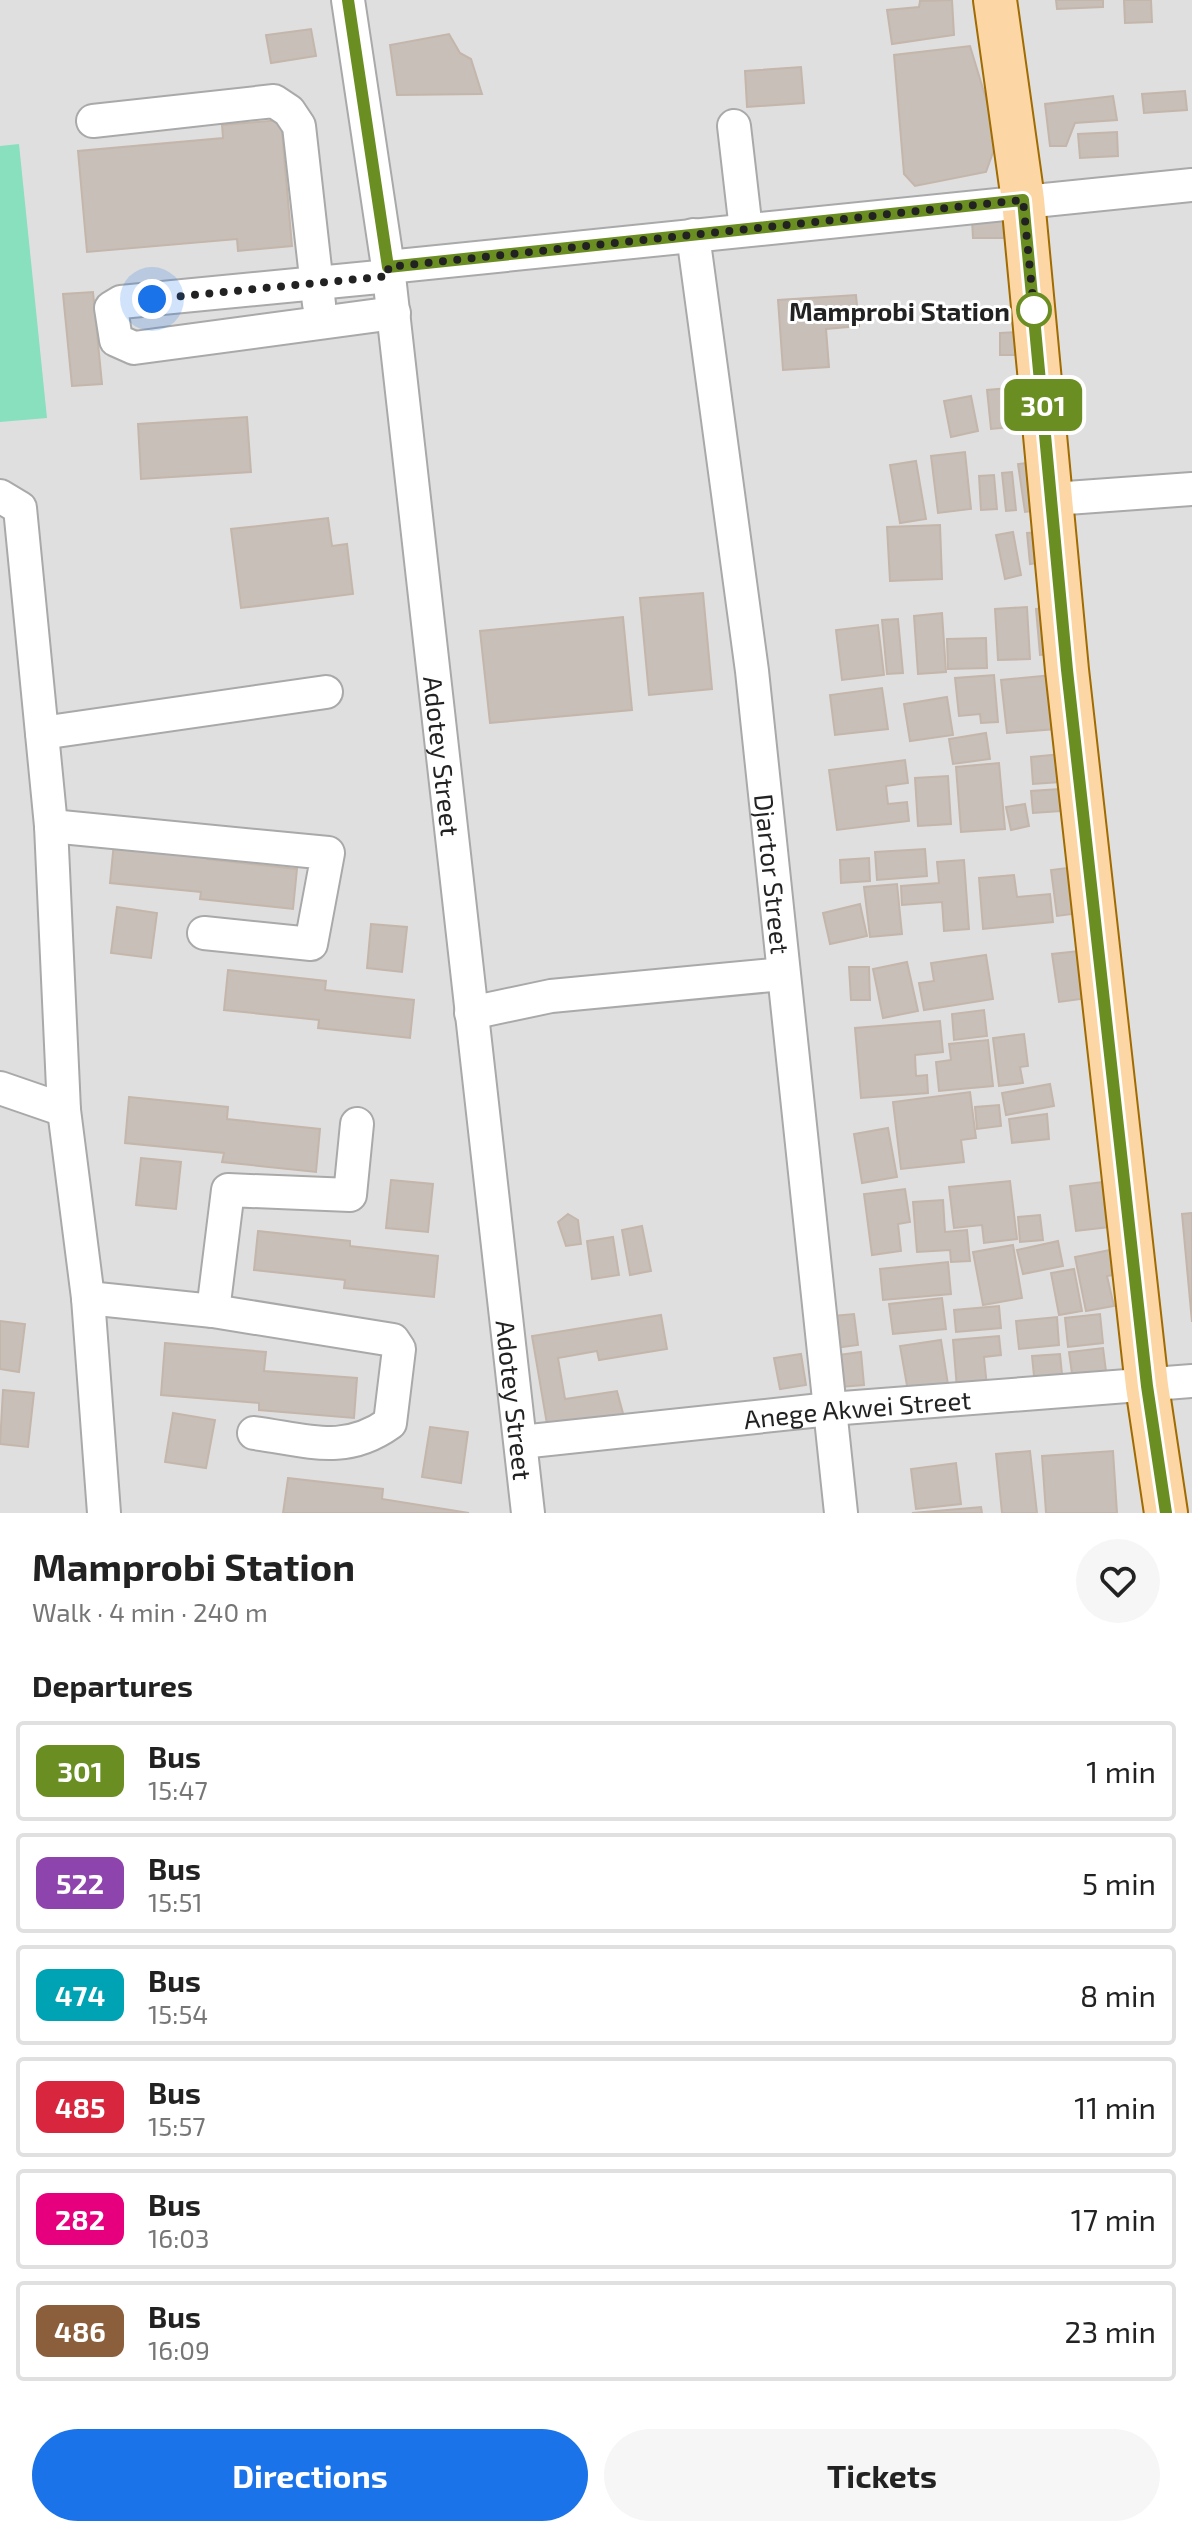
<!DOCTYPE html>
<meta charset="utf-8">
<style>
body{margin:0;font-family:"Exo 2",sans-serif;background:#f6f6f6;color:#222;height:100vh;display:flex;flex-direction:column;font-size:30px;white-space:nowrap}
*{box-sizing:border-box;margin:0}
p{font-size:26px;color:#767676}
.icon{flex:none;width:44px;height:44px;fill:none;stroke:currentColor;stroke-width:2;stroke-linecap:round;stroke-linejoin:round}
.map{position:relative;height:1513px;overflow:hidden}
.panel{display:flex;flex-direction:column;background:#fff;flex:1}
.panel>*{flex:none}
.badge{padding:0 16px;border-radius:12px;font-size:28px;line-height:52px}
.you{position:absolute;width:40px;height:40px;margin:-20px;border:6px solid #fff;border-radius:50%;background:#1a73e8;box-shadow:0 0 0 12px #1a73e833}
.map>.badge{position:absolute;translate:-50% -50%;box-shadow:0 0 0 4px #fff}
h2{padding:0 32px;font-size:30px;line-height:72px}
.round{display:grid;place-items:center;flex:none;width:84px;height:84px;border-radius:42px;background:#f6f6f6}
.overview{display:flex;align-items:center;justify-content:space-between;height:136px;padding:0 32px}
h1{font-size:38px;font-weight:700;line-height:60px}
.action{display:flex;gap:16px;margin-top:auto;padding:16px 32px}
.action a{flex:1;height:92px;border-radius:48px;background:#1a73e8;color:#fff;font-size:32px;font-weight:700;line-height:92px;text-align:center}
.action a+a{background:#f6f6f6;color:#222}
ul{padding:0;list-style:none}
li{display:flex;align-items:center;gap:24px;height:100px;margin:0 16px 12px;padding:0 16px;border:4px solid #e0e0e0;border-radius:8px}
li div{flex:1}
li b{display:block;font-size:30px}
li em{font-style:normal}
li .badge{min-width:88px;font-weight:700;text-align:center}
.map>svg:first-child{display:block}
</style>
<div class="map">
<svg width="1192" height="1513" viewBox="0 0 1192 1513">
<rect width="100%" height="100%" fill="#f2efe9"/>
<!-- residential -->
<rect fill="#e0dfdf" x="0" y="0" width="1192" height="1513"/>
<!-- pitch -->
<path fill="#88e0be" d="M19 144 47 418 0 422V146Z"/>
<!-- building -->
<g fill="#c7bfb8" stroke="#c4b6ab" stroke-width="2">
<path d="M952 0 954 35 892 44 887 10 919 7 920 1Z"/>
<path d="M1056 0H1103V7L1057 9Z"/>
<path d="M1124 0H1151L1152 22 1125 23Z"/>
<path d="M311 29 316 56 271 63 266 35Z"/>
<path d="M449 34 460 53 471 59 482 94 397 95 390 45Z"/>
<path d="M970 46 994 125 996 144 986 172 915 186 904 174 894 55Z"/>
<path d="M801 67 804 103 747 107 745 71Z"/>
<path d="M1185 91 1187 110 1144 113 1142 94Z"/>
<path d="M1113 96 1117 120 1075 123 1066 146H1050L1045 104Z"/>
<path d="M281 120 292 246 238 251 237 239 87 252 78 151 223 138 222 125Z"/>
<path d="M1117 132 1118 156 1080 158 1078 134Z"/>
<path d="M1003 218 1004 238H973L972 220Z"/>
<path d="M93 292 102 384 72 386 63 294Z"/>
<path d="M856 295 859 326 826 329 829 367 783 370 778 300Z"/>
<path d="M1017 332 1018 355H1000V333Z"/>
<path d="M1021 387 1025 426 991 429 987 390Z"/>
<path d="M971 396 978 431 951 437 944 401Z"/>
<path d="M247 417 251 472 141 479 138 424Z"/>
<path d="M965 452 971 509 938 513 931 456Z"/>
<path d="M916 461 926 519 900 523 890 465Z"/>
<path d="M1034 462 1041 510 1025 512 1018 464Z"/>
<path d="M1012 472 1016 510 1006 511 1002 473Z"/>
<path d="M994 475 997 509 981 510 979 476Z"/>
<path d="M328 518 332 546 347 544 353 594 241 608 231 529Z"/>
<path d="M940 525 942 579 890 581 887 527Z"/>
<path d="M1013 532 1021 575 1005 579 996 535Z"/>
<path d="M1042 532 1044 562 1030 564 1027 533Z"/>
<path d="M703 593 712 689 649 695 640 598Z"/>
<path d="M1027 607 1030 659 998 660 995 609Z"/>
<path d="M1059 607 1062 653 1040 655 1036 609Z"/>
<path d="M942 613 946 672 918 674 914 616Z"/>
<path d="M623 617 632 710 490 723 480 631Z"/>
<path d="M898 619 903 673 887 674 882 620Z"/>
<path d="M878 625 884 675 842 680 836 630Z"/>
<path d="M986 638 987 668 948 669 947 639Z"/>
<path d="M1063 674 1069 728 1007 733 1001 680Z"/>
<path d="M994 675 998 722 981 723 980 714 959 716 955 678Z"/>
<path d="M882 688 888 729 835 735 830 695Z"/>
<path d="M947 697 953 735 910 741 904 704Z"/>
<path d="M986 733 990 759 953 764 949 739Z"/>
<path d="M1072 753 1075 781 1033 784 1031 757Z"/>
<path d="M905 760 908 783 886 786 888 804 907 802 909 821 837 830 829 770Z"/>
<path d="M999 763 1005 829 961 832 956 767Z"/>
<path d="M948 776 951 824 918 826 915 778Z"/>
<path d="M1074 788 1076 810 1033 813 1031 791Z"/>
<path d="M1025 804 1029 826 1011 830 1006 807Z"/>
<path d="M114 842 208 852 207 859 297 869 293 909 200 899 201 892 110 883Z"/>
<path d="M925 849 927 876 877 880 875 852Z"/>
<path d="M869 858 870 881 841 883 840 860Z"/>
<path d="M964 860 969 929 944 931 942 902 902 905 901 886 939 883 937 862Z"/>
<path d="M1082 866 1088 912 1057 916 1051 870Z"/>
<path d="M1014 875 1017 897 1050 894 1053 922 983 929 979 878Z"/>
<path d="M897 884 902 934 870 937 864 887Z"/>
<path d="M860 904 867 936 830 944 823 913Z"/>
<path d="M117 907 157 913 151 958 111 953Z"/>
<path d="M371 924 407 927 402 972 367 968Z"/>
<path d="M1079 951 1096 997 1059 1002 1052 954Z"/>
<path d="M986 955 993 999 924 1010 919 983 934 981 931 963Z"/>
<path d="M907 962 918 1011 883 1018 873 969Z"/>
<path d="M849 967H869L870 1000H851Z"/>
<path d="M228 970 326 981 325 990 414 1000 410 1038 318 1028 319 1020 224 1010Z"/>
<path d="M984 1010 987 1036 954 1040 952 1014Z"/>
<path d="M940 1021 943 1052 915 1055 916 1076 927 1075 928 1093 861 1098 855 1028Z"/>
<path d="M1024 1034 1028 1066 1020 1067 1023 1083 999 1086 993 1038Z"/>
<path d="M988 1040 993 1086 939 1091 936 1062 951 1060 949 1044Z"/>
<path d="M1050 1084 1054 1106 1006 1115 1002 1093Z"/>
<path d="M970 1092 976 1138 961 1140 964 1162 901 1169 893 1102Z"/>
<path d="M129 1097 228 1107 227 1119 320 1129 316 1172 222 1162 224 1153 125 1143Z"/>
<path d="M999 1105 1001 1126 977 1129 975 1107Z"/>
<path d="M1047 1114 1049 1139 1012 1143 1009 1119Z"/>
<path d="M888 1128 897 1177 862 1183 854 1134Z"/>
<path d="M141 1158 181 1162 176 1209 136 1205Z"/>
<path d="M391 1180 433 1184 428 1232 386 1228Z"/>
<path d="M1010 1181 1017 1239 984 1243 982 1225 954 1228 949 1187Z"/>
<path d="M1102 1182 1105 1208 1116 1207 1118 1226 1076 1231 1070 1186Z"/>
<path d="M905 1189 910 1222 898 1224 901 1251 872 1255 864 1194Z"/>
<path d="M943 1200 945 1232 967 1230 970 1261 951 1262 950 1250 917 1252 913 1202Z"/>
<path d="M1192 1213V1322L1182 1214Z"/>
<path d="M568 1214 578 1220 581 1244 566 1246 558 1222Z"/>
<path d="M1040 1215 1043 1240 1020 1242 1018 1217Z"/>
<path d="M642 1226 651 1271 630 1275 622 1230Z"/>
<path d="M258 1231 350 1241V1246L438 1256 434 1297 344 1288 345 1280 254 1270Z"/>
<path d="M613 1237 619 1275 592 1279 587 1241Z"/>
<path d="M1058 1241 1063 1266 1023 1274 1017 1250Z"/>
<path d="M1013 1245 1022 1298 983 1305 973 1252Z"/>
<path d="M1115 1249 1120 1274 1107 1276 1114 1306 1086 1311 1075 1257Z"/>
<path d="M948 1262 951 1294 883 1300 880 1269Z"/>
<path d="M1074 1269 1082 1311 1059 1315 1051 1273Z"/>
<path d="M942 1298 946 1329 893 1334 889 1304Z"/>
<path d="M999 1306 1001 1328 956 1332 954 1310Z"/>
<path d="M854 1314 858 1345 827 1349 833 1316Z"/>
<path d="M1100 1314 1103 1343 1068 1347 1065 1318Z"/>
<path d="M661 1315 667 1349 599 1360 597 1351 558 1358 565 1399 617 1391 624 1417 548 1430 532 1336Z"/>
<path d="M1057 1317 1059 1345 1019 1349 1016 1321Z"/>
<path d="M0 1321 25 1324 19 1372 0 1369Z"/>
<path d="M999 1336 1001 1355 984 1357 987 1387 957 1389 953 1340Z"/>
<path d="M941 1340 949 1391 909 1397 900 1346Z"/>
<path d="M165 1343 266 1352 264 1371 357 1378 354 1418 259 1410V1403L161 1395Z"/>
<path d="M1103 1348 1106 1371 1072 1374 1069 1352Z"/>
<path d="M861 1352 864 1385 841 1387 838 1355Z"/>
<path d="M801 1354 806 1385 780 1389 774 1358Z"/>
<path d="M1060 1354 1063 1384 1035 1386 1032 1356Z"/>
<path d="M3 1390 34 1393 28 1447 0 1444Z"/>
<path d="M173 1413 215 1420 206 1468 165 1462Z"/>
<path d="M430 1427 468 1432 461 1483 422 1477Z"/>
<path d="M1030 1451 1037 1513H1002L996 1454Z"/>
<path d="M1113 1451 1117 1513H1046L1042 1456Z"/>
<path d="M956 1463 961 1504 916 1509 911 1469Z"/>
<path d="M288 1478 383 1489 382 1499 469 1513H283Z"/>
<path d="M981 1507 982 1513H912Z"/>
</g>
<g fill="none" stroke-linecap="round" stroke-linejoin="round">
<!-- minor casing -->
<g stroke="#a9a9a9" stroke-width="36">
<g id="minor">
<path id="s1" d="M348 0 388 267 528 1513"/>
<path d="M93 121 274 101 289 111 299 126 319 304"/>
<path d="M734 126 746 230"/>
<path id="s2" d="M693 235 752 671 841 1513"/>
<path d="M388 267 1192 185"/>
<path d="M389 276 121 302 111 308 116 340 134 348 394 313"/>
<path d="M0 496 20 508 51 826 64 1110 88 1298 104 1513"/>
<path d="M1053 499 1192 489"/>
<path d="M42 733 326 692"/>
<path d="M51 826 328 853 311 944 204 933"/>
<path d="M471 1013 551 996 783 974"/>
<path d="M0 1088 64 1110"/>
<path d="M88 1298 213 1311 393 1340 399 1349 390 1423C344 1456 307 1440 254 1433"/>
<path d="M213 1311 228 1190 350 1195 357 1124"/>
<path id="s3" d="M521 1442 830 1409 1192 1381"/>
</g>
</g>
<!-- major casing -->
<g stroke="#a06b00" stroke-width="46">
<path id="major" d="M995 0 1023 200 1067 670 1147 1386 1166 1513"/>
</g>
<!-- minor -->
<use href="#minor" stroke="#fff" stroke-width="32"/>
<!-- major -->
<use href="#major" stroke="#fcd6a4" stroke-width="42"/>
</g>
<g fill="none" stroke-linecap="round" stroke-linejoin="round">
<!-- line casing -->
<g stroke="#fff" stroke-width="18">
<path id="line" d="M348 0 388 267 1023 200 1067 670 1147 1386 1166 1513"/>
</g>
<!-- line -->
<use href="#line" stroke="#6b8e23" stroke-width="12"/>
<!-- walk -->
<path stroke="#222" stroke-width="8" stroke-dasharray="0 14.4" d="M152 299 389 276 388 267 1023 200 1035 320 1034 310"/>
</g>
<!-- markers -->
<circle fill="#fff" stroke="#6b8e23" stroke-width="4" cx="1034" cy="310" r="16"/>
<g text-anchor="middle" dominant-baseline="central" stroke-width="6" stroke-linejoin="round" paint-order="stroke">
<!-- stop labels -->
<g font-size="26" font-weight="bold" fill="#222" stroke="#fff" text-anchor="end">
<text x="1010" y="310">Mamprobi Station</text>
</g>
<!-- street labels -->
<g font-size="26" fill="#222" stroke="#fff">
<text stroke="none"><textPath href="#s1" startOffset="762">Adotey Street</textPath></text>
<text stroke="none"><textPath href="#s2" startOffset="644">Djartor Street</textPath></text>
<text stroke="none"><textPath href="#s1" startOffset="1410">Adotey Street</textPath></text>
<text stroke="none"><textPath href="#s3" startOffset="338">Anege Akwei Street</textPath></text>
</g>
</g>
</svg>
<div class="you" style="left:152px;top:299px"></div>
<b class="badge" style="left:1043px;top:405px;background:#6b8e23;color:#fff">301</b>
</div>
<section class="panel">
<div class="overview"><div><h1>Mamprobi Station</h1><p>Walk · 4 min · 240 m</p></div><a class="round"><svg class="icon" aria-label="heart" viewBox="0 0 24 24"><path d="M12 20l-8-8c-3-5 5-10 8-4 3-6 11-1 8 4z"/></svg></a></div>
<h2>Departures</h2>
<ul>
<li><span class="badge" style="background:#6b8e23;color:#fff">301</span><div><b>Bus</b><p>15:47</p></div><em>1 min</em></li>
<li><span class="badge" style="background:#8e44ad;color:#fff">522</span><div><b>Bus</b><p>15:51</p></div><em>5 min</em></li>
<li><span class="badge" style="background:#00a3b4;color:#fff">474</span><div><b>Bus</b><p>15:54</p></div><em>8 min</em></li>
<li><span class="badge" style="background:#d7263d;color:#fff">485</span><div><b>Bus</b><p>15:57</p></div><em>11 min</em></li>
<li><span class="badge" style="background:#e6007e;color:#fff">282</span><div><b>Bus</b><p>16:03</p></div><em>17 min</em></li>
<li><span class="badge" style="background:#8b5e3c;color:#fff">486</span><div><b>Bus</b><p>16:09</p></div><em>23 min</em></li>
</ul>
<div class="action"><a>Directions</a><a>Tickets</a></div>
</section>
